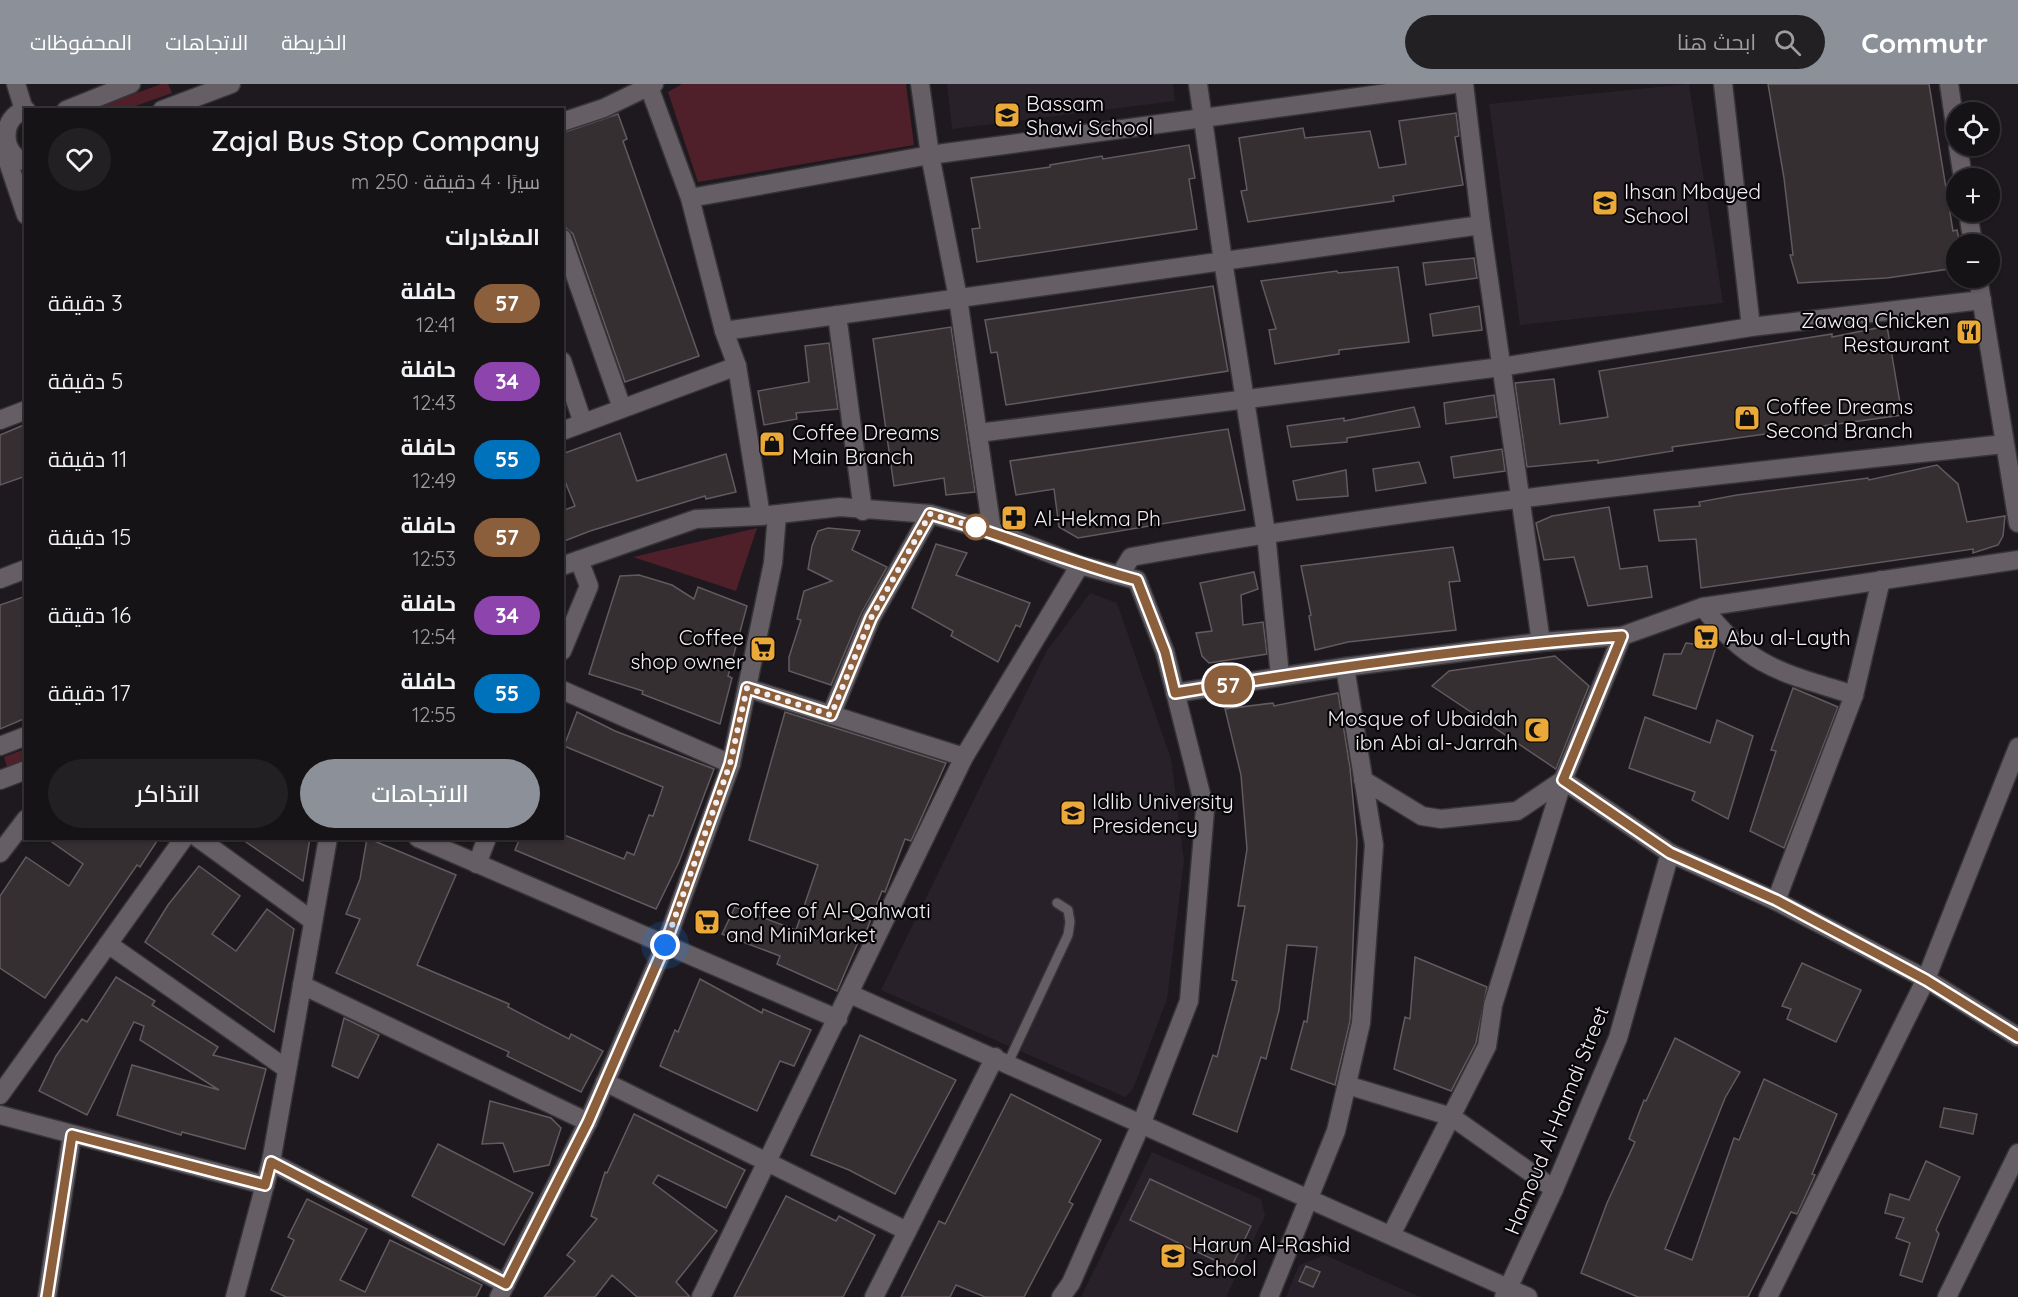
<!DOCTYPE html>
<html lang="ar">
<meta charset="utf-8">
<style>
body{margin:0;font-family:Quicksand,Cairo,sans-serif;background:#232023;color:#f1f3f6;direction:rtl;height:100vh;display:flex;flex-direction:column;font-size:22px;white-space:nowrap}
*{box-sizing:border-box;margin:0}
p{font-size:20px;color:#9e9ea1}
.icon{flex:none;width:33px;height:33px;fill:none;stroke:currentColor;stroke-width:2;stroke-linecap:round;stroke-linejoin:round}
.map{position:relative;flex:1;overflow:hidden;direction:ltr}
.panel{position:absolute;left:24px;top:24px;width:540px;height:732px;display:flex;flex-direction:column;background:#161316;border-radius:0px;box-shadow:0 2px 4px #0004,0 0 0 2px #353235;direction:rtl}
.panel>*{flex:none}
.badge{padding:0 12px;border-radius:20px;font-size:21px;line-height:39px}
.buttons{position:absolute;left:1946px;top:18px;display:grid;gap:12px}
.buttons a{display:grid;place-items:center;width:54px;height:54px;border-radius:50%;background:#161316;box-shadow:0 2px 4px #0004,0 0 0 2px #353235;font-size:30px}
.you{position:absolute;width:30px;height:30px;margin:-15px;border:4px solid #fff;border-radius:50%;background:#1a73e8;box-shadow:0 0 0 9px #1a73e833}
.map>.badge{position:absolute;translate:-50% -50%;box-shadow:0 0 0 3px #fff}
h2{padding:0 24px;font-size:22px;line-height:54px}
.round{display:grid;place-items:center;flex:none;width:63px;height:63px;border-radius:32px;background:#232023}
.headline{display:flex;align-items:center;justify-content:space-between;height:102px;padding:0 24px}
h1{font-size:28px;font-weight:600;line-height:45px}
.primary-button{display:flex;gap:12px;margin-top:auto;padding:12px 24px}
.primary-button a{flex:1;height:69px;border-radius:36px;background:#8c9099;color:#fff;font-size:24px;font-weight:600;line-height:69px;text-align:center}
.primary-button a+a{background:#232023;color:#f1f3f6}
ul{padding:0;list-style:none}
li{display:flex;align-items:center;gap:18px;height:78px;padding:0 24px}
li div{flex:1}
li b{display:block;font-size:22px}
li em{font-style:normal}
li .badge{min-width:66px;font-weight:700;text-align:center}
header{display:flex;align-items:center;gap:36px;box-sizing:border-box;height:84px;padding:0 30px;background:#8c9099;color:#fff}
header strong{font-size:28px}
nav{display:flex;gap:33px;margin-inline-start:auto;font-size:21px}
.search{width:420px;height:54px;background:#232023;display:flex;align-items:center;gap:15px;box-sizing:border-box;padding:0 21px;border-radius:33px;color:#9e9ea1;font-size:22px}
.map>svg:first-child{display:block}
</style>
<header>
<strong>Commutr</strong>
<div class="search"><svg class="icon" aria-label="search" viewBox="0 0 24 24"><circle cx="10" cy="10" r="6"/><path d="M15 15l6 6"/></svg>ابحث هنا</div>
<nav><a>الخريطة</a><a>الاتجاهات</a><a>المحفوظات</a></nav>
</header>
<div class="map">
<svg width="2018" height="1213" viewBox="0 0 2018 1213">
<rect width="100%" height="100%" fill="#1d191e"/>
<!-- built -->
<g fill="#29212a">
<path d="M947 0H1173L1175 17 952 45Z"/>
<path d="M1689 0 1723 219 1520 241 1489 20Z"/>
<path d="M1090 509 1117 519 1171 675 1184 777 1167 915 1133 1005 1125 1013 881 906 1046 568Z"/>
<path d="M1152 1068 1261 1115 1265 1132 1226 1213H1081Z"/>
<path d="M1325 1171 1420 1213H1286L1299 1181Z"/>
</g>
<!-- green -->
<g fill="#4f202a">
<path d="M161 0H168L172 9 127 25 91 26Z"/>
<path d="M682 0H906L914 61 698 98 668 8Z"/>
<path d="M757 444 736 507 633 473Z"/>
<path d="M25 665V675L7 683 4 673Z"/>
</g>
<!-- building -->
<g fill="#352f32" stroke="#615a5e" stroke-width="1.5">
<path d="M1768 0H1929L1953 147 1957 146 1960 160H1956V184L1887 194 1798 199 1790 171H1793L1784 94Z"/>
<path d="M1456 29 1459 52 1455 53 1463 101 1393 112 1394 117 1248 138 1241 107 1247 106 1239 54 1303 44 1305 54 1370 47 1379 84 1406 80 1399 37Z"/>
<path d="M618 30 627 55 623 57 699 272 625 298 573 150 566 144 562 135V49Z"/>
<path d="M1189 61 1195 94 1189 95 1197 145 977 178 972 145 980 144 971 94 1050 83V81L1102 72 1103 75Z"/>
<path d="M1474 174 1477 194 1426 201 1423 179Z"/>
<path d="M1398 183 1409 258 1339 266V270L1275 280 1269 246 1276 245 1261 197 1337 187 1338 189Z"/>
<path d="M1213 202 1228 287 1006 321 997 268 991 269 985 236Z"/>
<path d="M1479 222 1482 246 1433 252 1430 230Z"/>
<path d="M1887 242 1902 331 1672 363 1673 367 1598 379V376L1527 383 1515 299 1554 295 1560 340 1608 333 1599 287 1832 250V253Z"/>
<path d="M951 243 975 408 946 411 944 394 894 402 873 255Z"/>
<path d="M829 259 838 325 796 329 797 335 764 341 758 307 809 298 805 262Z"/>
<path d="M1494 311 1497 333 1446 340 1444 319Z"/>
<path d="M1414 323 1420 343 1347 354V358L1291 363 1287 342 1344 334V337Z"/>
<path d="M26 340V392L0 401V351Z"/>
<path d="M1228 345 1245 426 1078 454 1059 443 1054 405 1016 411 1010 377Z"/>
<path d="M620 349 637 397 726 370 736 408 706 415 705 412 590 447 562 458V427L575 422 562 390V370Z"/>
<path d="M1502 365 1505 387 1454 394 1451 373Z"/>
<path d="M1419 378 1426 399 1376 407 1373 385Z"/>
<path d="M1937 381 1958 400 1967 438 2005 432 2003 452 1998 461 1973 469V465L1701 504 1696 455 1659 457 1654 426 1700 422 1699 418 1737 411 1868 394 1869 396Z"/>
<path d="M1346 386 1348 412 1297 416 1293 397Z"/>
<path d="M1609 423 1620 485 1647 482 1652 513 1588 522 1574 473 1544 476 1536 439 1552 432Z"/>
<path d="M828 444 860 447 852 466 887 483 861 530 831 601 789 587V573L801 536 797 535 804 507 832 497 808 485 812 462 818 447Z"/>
<path d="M936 460 967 469 956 491 1030 519 1020 543 1016 541 998 578 951 552 953 547 912 524Z"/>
<path d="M1453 463 1460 497 1449 498 1456 546 1348 558 1315 566 1309 532 1311 531 1301 482Z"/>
<path d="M1254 488 1258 505 1241 511 1243 541 1263 538 1267 570 1209 579 1202 572 1196 549 1212 547 1200 499Z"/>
<path d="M639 491 672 501 694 515 698 503 747 522 728 592 732 594 720 640 642 610 643 607 589 590 620 492Z"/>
<path d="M26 512V634L0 645V521Z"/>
<path d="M1686 559 1716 563 1696 625 1653 611 1664 570H1681Z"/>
<path d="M1555 572 1589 602 1556 685 1432 602 1449 587Z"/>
<path d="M1793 604 1838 623 1784 764 1750 747 1776 667 1771 666Z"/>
<path d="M1338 609 1350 684 1357 757 1350 937 1335 1001 1291 985 1304 937 1307 938 1317 863 1287 861 1279 926 1266 975 1261 973 1237 1048 1193 1030 1213 971 1217 973 1237 897 1232 896 1245 822H1238L1247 765 1241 691 1225 625 1273 619 1274 622Z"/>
<path d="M577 628 615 647 714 685 679 778 656 825 515 766 520 754H562V750L624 775 627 768 634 771 649 731 653 732 663 703 564 662Z"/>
<path d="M785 628 946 679 911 757 905 755 885 808 882 807 864 853 862 858 859 856 837 907 777 880 780 872 722 850 735 823 796 846 818 781 749 756Z"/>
<path d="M1645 633 1710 659 1717 636 1753 652 1728 735 1692 716 1695 708 1629 684Z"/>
<path d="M46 754H159L140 783 137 781 45 914 0 884V812L26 773 69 802 83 780Z"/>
<path d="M240 754H310L303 797Z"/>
<path d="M367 754 456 791 417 881 509 920 508 923 569 955 571 950 603 967 581 1008 507 972 509 968 336 889 360 835 346 830 360 795Z"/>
<path d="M199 782 240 812 212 850 236 867 267 825 294 845 274 948 145 858 168 821Z"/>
<path d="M1415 873 1487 903 1476 959 1451 1007 1394 985 1405 933 1410 935Z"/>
<path d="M1802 879 1861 906 1836 958 1787 935 1791 925 1782 922Z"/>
<path d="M116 893 155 917 152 921 218 963 213 971 266 985 245 1065 182 1048 181 1051 117 1031 132 981 219 1006 140 956 144 942 134 938 87 1031 39 1007 56 972 82 935 87 938Z"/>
<path d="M700 895 762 929 763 925 811 946 794 982 780 977 757 1027 660 982 675 946 678 948Z"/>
<path d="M344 934 379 951 358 994 332 982Z"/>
<path d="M860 951 956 996 895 1110 849 1086 811 1071Z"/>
<path d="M1675 954 1740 988 1725 1014 1665 1165 1692 1176 1734 1054 1739 1056 1764 995 1837 1030 1812 1090 1815 1091 1799 1126 1797 1130 1791 1128 1748 1213H1638L1581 1189 1607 1119 1635 1058 1629 1055 1644 1016 1646 1017Z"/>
<path d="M1011 1010 1101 1056 1069 1118 1073 1120 1024 1213H985L956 1201 950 1213H901L939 1137 945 1140Z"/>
<path d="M490 1017 551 1034 561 1044 549 1081 514 1088 503 1059 482 1060Z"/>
<path d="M1944 1024 1977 1030 1973 1050 1940 1043Z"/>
<path d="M634 1030 745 1086 726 1124 658 1091 653 1099 717 1147 676 1198 690 1213H637L612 1191 595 1213H544L575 1177 567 1171 597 1135 591 1132 605 1088 607 1089Z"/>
<path d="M438 1060 533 1109 504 1161 412 1112Z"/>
<path d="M1926 1077 1960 1093 1936 1146 1939 1150 1922 1198 1900 1191 1910 1159 1896 1154 1904 1134 1885 1129 1890 1110 1909 1116Z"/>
<path d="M1150 1095 1251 1142 1231 1184 1130 1136Z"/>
<path d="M786 1112 836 1137 839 1132 875 1151 843 1213H734Z"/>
<path d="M307 1115 367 1145 340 1196 365 1208 390 1156 482 1201 476 1213H286L271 1206 294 1156 288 1153Z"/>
<path d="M1306 1182 1320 1188 1313 1203 1299 1197Z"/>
</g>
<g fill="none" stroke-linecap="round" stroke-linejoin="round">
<!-- lane casing -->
<g stroke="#373437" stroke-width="12">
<path id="lane" d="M1008 979 1068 851 1070 838 1068 826 1057 819"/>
</g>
<!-- street casing -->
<g stroke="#373437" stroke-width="21">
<g id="street">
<path d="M648 0 690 114 724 247 737 282 761 432"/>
<path d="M920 0 930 71 958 214 992 447"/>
<path d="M1198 0 1223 177 1266 449 1280 592"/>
<path d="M1464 0 1481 141 1541 558"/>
<path d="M1723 0 1751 243"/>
<path d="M1949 0 1956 48"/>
<path d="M562 38 604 24 654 0"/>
<path d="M1958 62 1963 94"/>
<path d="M690 114 930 71 1454 0"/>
<path d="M1968 128 1973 160"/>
<path d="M562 154 622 324"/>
<path d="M1978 194 2018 439"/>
<path d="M837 231 863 427"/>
<path d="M724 247 1481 141"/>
<path d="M562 277 583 339"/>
<path d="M0 336 26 326"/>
<path d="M562 347 737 282"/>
<path d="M978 349 1501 283 1751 243 1982 216"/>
<path d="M1120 491 1131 473C1420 421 1712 392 2004 360"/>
<path d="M0 495 26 485"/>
<path d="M1703 523C1749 584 1784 589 1854 611"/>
<path d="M562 567 589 502 579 476"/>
<path d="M747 604 964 673"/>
<path d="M562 606 731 680"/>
<path d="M1175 609 1345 583 1541 558 1622 552 1703 523 2018 476"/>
<path d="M831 631 871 534 930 430"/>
<path d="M1363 696 1422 732 1441 735 1517 727 1563 696 1670 769 1776 817 1926 895 2018 953"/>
<path d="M198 754 313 837"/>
<path d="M418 754 838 935"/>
<path d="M0 769 26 735"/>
<path d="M477 780 487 754"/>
<path d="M1776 817 1854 611 1881 496"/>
<path d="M108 860 287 985"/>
<path d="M302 901 588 1038"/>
<path d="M850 910 1528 1213"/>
<path d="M605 998 907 1147"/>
<path d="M1347 1001 1452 1033 1554 1105"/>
<path d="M0 1011 184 754"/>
<path d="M0 1031 265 1101"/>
<path d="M271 1078 506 1200"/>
<path d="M1391 1151 1487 962 1493 921 1563 696 1622 552"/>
<path d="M47 1213 72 1051"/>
<path d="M235 1213 271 1078 328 754"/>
<path d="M499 1213 588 1038 665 861 731 680 773 479 777 431"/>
<path d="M701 1213 964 673 1080 481"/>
<path d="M874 1213 995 973"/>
<path d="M1504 1213 1554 1105 1618 954 1670 769"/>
<path d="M1768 1213 1926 895 2018 663"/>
<path d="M1947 1213 2018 1069"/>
</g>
</g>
<!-- secondary casing -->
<g stroke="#373437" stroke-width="21">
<g id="secondary">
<path d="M16 0 24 26"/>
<path d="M26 26C0 32 0 71 26 78"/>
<path d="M66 26 131 0"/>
<path d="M162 26 231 0"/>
<path d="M4 66 26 131"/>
<path d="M562 482 696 435 761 432 840 423 930 430 992 447 1080 481 1137 496 1165 568 1205 726 1189 917 1142 1038 1071 1199 1061 1213"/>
<path d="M0 662 26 652"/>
<path d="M0 696 26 686"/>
<path d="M1269 1213 1336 1047 1361 939 1374 761 1345 583"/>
</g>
</g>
<!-- lane -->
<use href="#lane" stroke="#655f65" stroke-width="9"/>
<!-- street -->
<use href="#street" stroke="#655f65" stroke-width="18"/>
<!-- secondary -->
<use href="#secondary" stroke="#655f65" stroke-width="18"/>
</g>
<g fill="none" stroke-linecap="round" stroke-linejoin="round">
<!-- line casing -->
<g stroke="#fff" stroke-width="14">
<path id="line" d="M47 1213 72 1051 265 1101 271 1078 506 1200 588 1038 665 861 730 680 747 604 831 631 871 534 930 430C1000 449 1067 478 1137 496L1165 568 1175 609C1324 585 1473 563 1622 552L1563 696 1670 769 1776 816 1870 866 1926 896 2018 953"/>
</g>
<!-- line -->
<use href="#line" stroke="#8b5e3c" stroke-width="9"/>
<!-- walk -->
<path stroke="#f3f0f3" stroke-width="6" stroke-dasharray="0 10.8" d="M665 861 730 680 747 604 831 631 871 534 930 430 976 443"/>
</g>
<!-- icons -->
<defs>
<g id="school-square" transform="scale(1.35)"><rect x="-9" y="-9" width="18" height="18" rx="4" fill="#eba93a" stroke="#070507"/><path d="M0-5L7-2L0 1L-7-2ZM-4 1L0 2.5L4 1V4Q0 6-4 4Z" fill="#111"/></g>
<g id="restaurant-square" transform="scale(1.35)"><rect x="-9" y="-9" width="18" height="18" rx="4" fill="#eba93a" stroke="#070507"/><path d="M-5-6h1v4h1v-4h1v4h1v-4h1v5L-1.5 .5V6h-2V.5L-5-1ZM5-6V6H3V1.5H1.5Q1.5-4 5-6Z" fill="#111"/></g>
<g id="shop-square" transform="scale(1.35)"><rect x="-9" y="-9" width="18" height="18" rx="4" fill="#eba93a" stroke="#070507"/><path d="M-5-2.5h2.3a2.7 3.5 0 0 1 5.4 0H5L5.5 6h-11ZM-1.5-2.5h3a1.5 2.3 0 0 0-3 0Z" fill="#111"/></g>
<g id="pharmacy-square" transform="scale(1.35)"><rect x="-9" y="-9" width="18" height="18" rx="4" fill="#eba93a" stroke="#070507"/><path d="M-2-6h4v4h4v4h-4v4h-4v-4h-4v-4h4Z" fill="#111"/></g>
<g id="supermarket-square" transform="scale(1.35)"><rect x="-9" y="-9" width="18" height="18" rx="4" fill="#eba93a" stroke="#070507"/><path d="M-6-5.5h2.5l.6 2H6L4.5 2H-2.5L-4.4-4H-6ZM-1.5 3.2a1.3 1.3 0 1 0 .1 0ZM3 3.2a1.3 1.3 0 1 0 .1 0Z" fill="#111"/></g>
<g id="mosque-square" transform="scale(1.35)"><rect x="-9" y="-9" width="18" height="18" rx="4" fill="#eba93a" stroke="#070507"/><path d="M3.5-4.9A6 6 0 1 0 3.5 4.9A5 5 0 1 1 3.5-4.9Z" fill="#111"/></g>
</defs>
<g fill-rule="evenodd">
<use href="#school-square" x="1007" y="31"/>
<use href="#school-square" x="1605" y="119"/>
<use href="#restaurant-square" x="1969" y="248"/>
<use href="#shop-square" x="1747" y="334"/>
<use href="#shop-square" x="772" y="360"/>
<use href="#pharmacy-square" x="1014" y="434"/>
<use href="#supermarket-square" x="1706" y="553"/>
<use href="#supermarket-square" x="763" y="565"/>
<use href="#mosque-square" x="1537" y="646"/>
<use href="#school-square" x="1073" y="729"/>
<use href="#supermarket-square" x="707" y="838"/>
<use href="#school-square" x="1173" y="1172"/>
</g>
<!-- markers -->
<circle fill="#fff" stroke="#8b5e3c" stroke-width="3" cx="976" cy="443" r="12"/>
<g text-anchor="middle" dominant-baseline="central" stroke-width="4.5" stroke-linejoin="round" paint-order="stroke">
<!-- poi labels -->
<g font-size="21" fill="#f3f0f3" stroke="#070507" text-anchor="start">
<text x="1026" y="19">Bassam<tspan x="1026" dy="24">Shawi School</tspan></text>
<text x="1624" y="107">Ihsan Mbayed<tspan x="1624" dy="24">School</tspan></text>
<text x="1950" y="236" text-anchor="end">Zawaq Chicken<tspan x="1950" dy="24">Restaurant</tspan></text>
<text x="1766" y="322">Coffee Dreams<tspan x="1766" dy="24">Second Branch</tspan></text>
<text x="792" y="348">Coffee Dreams<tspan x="792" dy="24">Main Branch</tspan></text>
<text x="1034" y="434">Al-Hekma Ph</text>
<text x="744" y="553" text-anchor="end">Coffee<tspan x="744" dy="24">shop owner</tspan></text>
<text x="1726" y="553">Abu al-Layth</text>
<text x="1518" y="634" text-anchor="end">Mosque of Ubaidah<tspan x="1518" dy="24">ibn Abi al-Jarrah</tspan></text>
<text x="1092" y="717">Idlib University<tspan x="1092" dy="24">Presidency</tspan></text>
<text x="726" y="826">Coffee of Al-Qahwati<tspan x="726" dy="24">and MiniMarket</tspan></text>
<text x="1192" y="1160">Harun Al-Rashid<tspan x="1192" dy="24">School</tspan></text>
</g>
<!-- street labels -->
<g font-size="21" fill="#f3f0f3" stroke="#070507">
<text transform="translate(1556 1036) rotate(-68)">Hamoud Al-Hamdi Street</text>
</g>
</g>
</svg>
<div class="buttons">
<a><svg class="icon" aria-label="locate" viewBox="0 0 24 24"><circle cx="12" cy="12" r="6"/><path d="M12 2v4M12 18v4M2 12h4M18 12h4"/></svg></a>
<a>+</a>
<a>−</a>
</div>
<div class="you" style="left:665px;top:861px"></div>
<b class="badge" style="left:1228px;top:601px;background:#8b5e3c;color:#fff">57</b>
<section class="panel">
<div class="headline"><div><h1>Zajal Bus Stop Company</h1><p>سيرًا · 4 دقيقة · 250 m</p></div><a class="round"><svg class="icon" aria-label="heart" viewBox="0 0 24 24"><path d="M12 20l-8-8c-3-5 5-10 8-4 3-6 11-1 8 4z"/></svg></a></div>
<h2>المغادرات</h2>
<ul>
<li><span class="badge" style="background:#8b5e3c;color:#fff">57</span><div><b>حافلة</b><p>12:41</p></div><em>3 دقيقة</em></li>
<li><span class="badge" style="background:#8e44ad;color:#fff">34</span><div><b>حافلة</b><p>12:43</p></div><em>5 دقيقة</em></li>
<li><span class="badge" style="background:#0072bc;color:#fff">55</span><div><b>حافلة</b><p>12:49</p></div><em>11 دقيقة</em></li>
<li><span class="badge" style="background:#8b5e3c;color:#fff">57</span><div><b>حافلة</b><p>12:53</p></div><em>15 دقيقة</em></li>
<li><span class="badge" style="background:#8e44ad;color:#fff">34</span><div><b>حافلة</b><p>12:54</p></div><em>16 دقيقة</em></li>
<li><span class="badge" style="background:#0072bc;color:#fff">55</span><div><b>حافلة</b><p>12:55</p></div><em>17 دقيقة</em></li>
</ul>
<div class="primary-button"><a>الاتجاهات</a><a>التذاكر</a></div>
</section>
</div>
